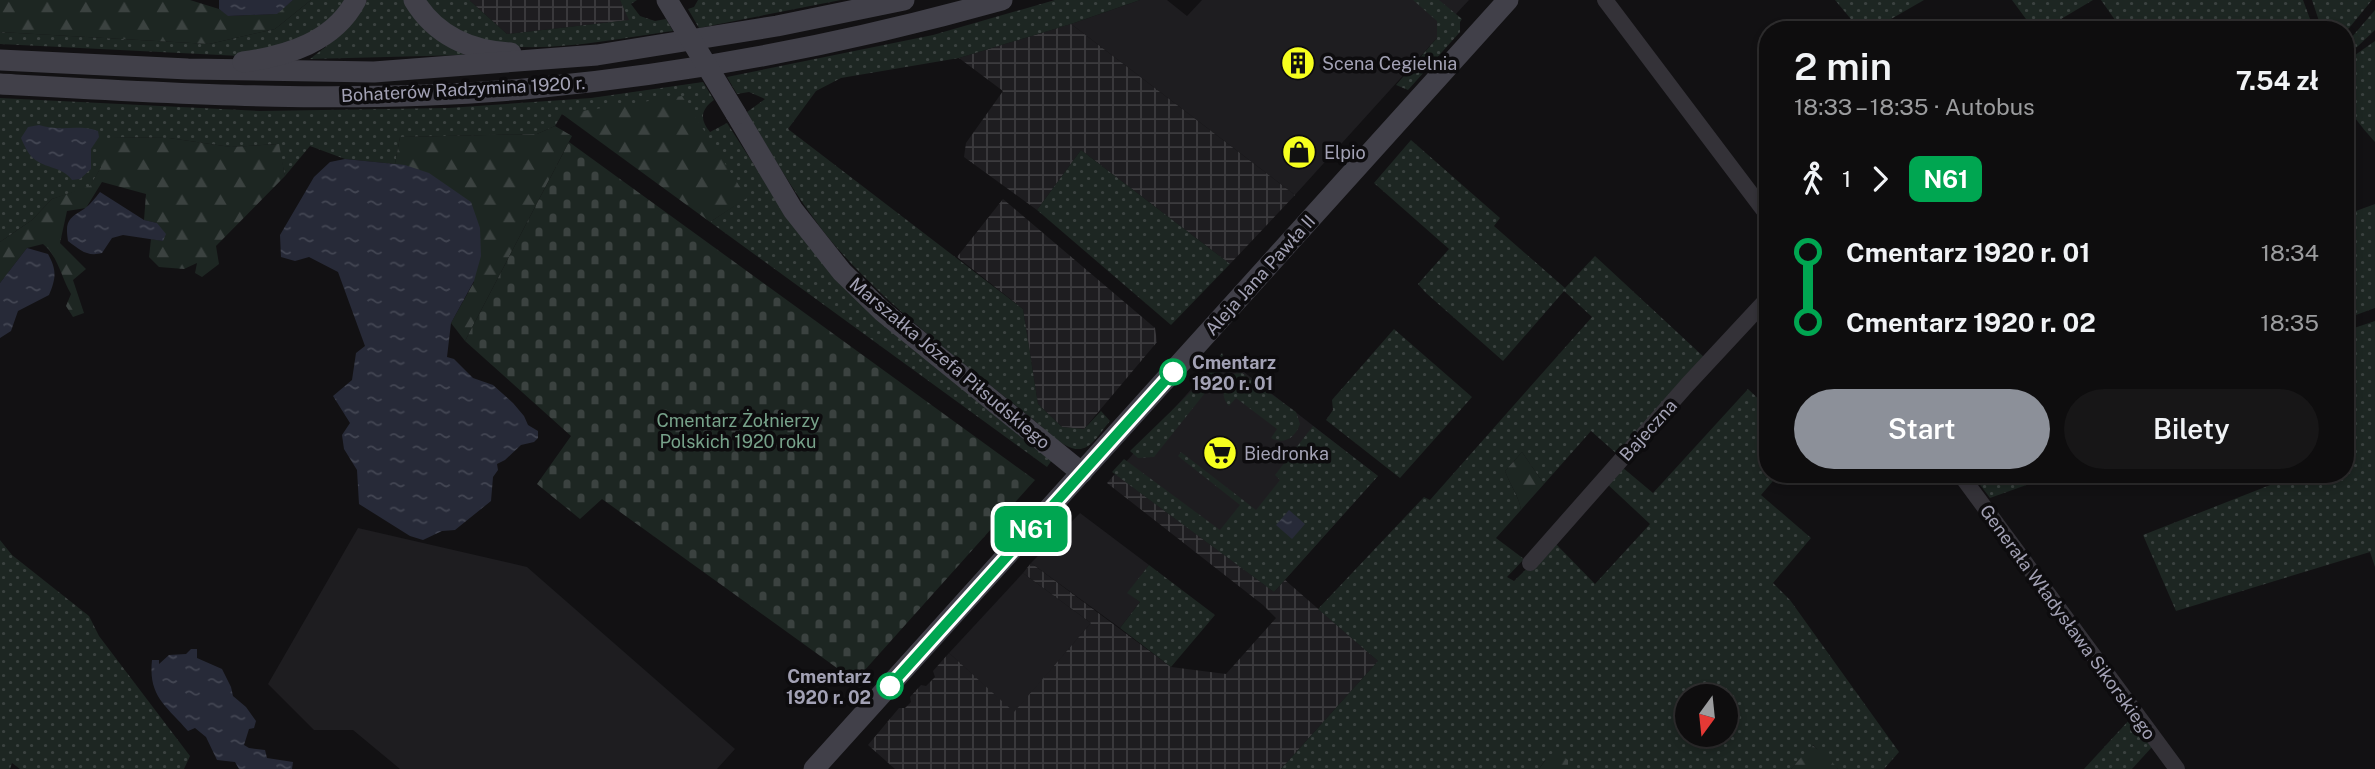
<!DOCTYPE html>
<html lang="pl">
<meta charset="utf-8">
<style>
body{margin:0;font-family:"Public Sans",sans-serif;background:#171617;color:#f1f3f6;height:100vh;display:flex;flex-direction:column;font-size:26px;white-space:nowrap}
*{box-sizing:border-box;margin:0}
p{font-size:23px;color:#9b9c9e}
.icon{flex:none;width:38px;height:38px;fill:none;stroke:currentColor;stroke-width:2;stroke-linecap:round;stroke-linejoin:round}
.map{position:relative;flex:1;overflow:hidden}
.panel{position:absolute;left:1759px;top:21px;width:595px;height:462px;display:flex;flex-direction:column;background:#0e0d0e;border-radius:28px;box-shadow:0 4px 10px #0003,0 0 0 2px #2e2d2e}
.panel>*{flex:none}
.badge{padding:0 14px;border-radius:10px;font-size:24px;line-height:46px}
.needle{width:46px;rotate:195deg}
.fabs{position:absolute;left:1675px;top:684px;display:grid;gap:14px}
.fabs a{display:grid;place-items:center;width:63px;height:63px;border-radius:50%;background:#0e0d0e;box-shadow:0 4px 10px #0003,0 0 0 2px #2e2d2e;font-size:35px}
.map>.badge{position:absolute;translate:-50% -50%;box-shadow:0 0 0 4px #fff}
.legs{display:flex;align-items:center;gap:10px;height:77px;padding:0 35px;font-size:23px}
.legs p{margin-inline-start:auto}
.head{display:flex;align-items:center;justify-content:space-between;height:119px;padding:0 35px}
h1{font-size:38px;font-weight:600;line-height:52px}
.cta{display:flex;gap:14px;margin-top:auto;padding:14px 35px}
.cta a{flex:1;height:80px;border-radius:42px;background:#8c9099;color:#fff;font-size:28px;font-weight:600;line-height:80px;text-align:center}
.cta a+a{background:#171617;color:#f1f3f6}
ul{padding:0 35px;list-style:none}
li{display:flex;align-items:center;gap:24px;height:70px;font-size:26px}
li i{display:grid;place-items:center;width:10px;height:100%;margin:0 9px;background:currentColor}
li i::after{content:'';width:18px;height:18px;margin:-9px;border:5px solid;border-radius:50%;background:#0e0d0e}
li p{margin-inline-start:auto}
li:first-child i{background:linear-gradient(#0000 50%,currentColor 0)}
li:last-child i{background:linear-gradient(currentColor 50%,#0000 0)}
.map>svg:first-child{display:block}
</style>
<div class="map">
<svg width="2375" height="769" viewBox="0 0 2375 769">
<defs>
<pattern id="industrial-grid" width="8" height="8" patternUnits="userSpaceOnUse" patternTransform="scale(1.75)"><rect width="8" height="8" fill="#1e1d20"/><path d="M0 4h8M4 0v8" fill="none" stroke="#3c3b3e"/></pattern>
<pattern id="grass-dots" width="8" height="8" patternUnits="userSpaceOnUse" patternTransform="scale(1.75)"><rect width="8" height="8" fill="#1d2622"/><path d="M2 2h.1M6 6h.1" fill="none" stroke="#3b4240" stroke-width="1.8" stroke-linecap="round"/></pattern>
<pattern id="forest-firs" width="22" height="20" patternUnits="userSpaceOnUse" patternTransform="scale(1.75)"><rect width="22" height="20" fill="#1d2622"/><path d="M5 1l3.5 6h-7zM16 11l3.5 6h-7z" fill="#3b4240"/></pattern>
<pattern id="cemetery-stones" width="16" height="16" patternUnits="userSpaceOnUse" patternTransform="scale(1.75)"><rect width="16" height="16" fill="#1d2622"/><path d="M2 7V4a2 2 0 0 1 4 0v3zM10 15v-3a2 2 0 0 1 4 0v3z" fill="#3b4240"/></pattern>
<pattern id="water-ripples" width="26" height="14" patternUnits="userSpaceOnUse" patternTransform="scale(1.75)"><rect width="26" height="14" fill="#272a38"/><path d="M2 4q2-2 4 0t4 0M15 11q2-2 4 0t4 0" fill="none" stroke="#434653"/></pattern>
</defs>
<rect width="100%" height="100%" fill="#121113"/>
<!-- built -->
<g fill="#1e1d20">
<path d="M1140 0H1167L1187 16 1202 0H1469L1444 27 1438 22 1437 38 1295 195 1071 24Z"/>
<path d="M1222 355 1378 476 1274 592 1115 474Z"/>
<path d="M1080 513 1149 565 1128 593 1140 602 1120 628 1031 563Z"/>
<path d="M358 528 527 567 735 749 717 769H400L353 730H314L268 684Z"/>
<path d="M1023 573 1091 623 1014 713 949 653Z"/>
</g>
<!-- industrial -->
<g fill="url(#industrial-grid)">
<path d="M469 0H620L630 20 507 34Z"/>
<path d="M1071 24 1295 195 1230 264 1081 150 1037 210 964 157 966 143 1003 91 959 58Z"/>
<path d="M1003 199 1155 328 1157 342 1084 429 1062 427 1038 404 1023 309 957 257Z"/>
<path d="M1115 474 1274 592 1285 580 1378 661 1281 769H895L868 745 899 708H905L911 702 910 697 921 685 926 686 935 677 933 671 949 653 1014 712 1091 623 1023 573 1031 563 1171 667 1226 674 1276 618 1263 605 1107 483Z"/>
</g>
<!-- grass -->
<g fill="url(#grass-dots)" fill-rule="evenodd">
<path d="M311 0H353L324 33 240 56 0 44V32L209 44 275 29Z"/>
<path d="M367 0H406L464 55 310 59C330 43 355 28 367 0Z"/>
<path d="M423 0H469L507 34 629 20 620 0H637L631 4 640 16 655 21 666 19 673 31C612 39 522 60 463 36 449 30 435 11 423 0Z"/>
<path d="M698 0H841L699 28 688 9 694 7Z"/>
<path d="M1055 0H1140L1071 24 959 58 841 78 816 91 788 129 1023 309 1038 404 1062 427 1084 429 1101 411 1110 421C1103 429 1096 441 1088 446 1071 458 1049 432 1036 422 967 365 891 311 832 242 799 202 773 157 747 112L765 99 749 92 737 94 727 77 933 35Z"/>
<path d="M1413 0H1439L1462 19 1460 22V32L1408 90 1396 85 1437 38V21Z"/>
<path d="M1835 0H1924L1872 30H1860Z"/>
<path d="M2012 0H2093L2056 22 2061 30H2034Z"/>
<path d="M2101 0H2303L2314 30H2122Z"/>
<path d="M2312 0H2372L2345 33V30H2322Z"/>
<path d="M2375 10V30L2357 47 2345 54V45Z"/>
<path d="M2375 41V142C2345 108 2345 107 2345 62Z"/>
<path d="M703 82 714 100C700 110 700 120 710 132L727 123 782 208 1052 460 1047 467 710 222 746 198 562 114 555 126 537 134 400 137 395 164 345 159 310 146 285 176 278 144 231 147 169 138 112 137 101 167 90 187 52 199 32 220 0 242V98L260 111 448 108 591 98Z"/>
<path d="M1411 140 1500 218 1494 226 1565 288 1595 256 1705 358 1617 454 1591 431 1544 484 1522 452 1505 471C1510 485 1519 496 1521 510L1496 538 1524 559 1507 577 1514 581 1554 542 1595 584 1650 524 1605 482 1622 467 1653 493 1748 389 1767 407 1768 474H1779L1761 495 1811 538 1773 583 1790 600 1899 752 1884 769H1838L1813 745 1791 769H1568V767L1545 760 1539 769H1281L1378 661 1318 609 1424 497 1430 500 1592 317 1564 291 1503 361 1426 293 1418 284 1449 249 1374 183ZM1687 696H1726V735H1687Z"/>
<path d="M1081 150 1230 264 1171 325 1037 210Z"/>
<path d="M2375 204V308L2345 319V215Z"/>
<path d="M2375 321V567L2370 552 2176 611 2143 535 2298 474H2345V331Z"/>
<path d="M1394 329 1472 397 1400 478 1326 420 1333 410 1332 400Z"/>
<path d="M1222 353 1225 360 1224 369 1154 457 1138 458 1130 451 1196 387Z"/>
<path d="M1242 373 1296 412 1300 424C1295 438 1284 445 1271 438L1277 429 1236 398 1229 406C1219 395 1224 384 1234 374Z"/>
<path d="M1313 426 1378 476 1274 592 1112 472 1124 459 1220 530 1240 505 1178 456 1181 452 1256 510 1280 480 1275 475Z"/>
<path d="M1972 474H2057L1990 498Z"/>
<path d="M0 540 12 555 89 616 99 636 190 756 184 769H20L12 763 10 769H0Z"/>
<path d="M1149 565 1215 615 1171 667 1120 628 1140 602 1127 593Z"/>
<path d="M2131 718 2152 747 2132 769H2084Z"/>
</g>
<!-- forest -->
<g fill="url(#forest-firs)">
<path d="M0 0H190L219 9 229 16 276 14 293 0H311L275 29 209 44 0 32Z"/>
<path d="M682 96 747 198 710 222 562 114Z"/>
<path d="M555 126 572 136 465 341 451 323 474 282 395 164 400 137 537 134Z"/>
<path d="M112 137 169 138 231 147 279 144 285 176 216 246 219 264 202 277 195 273 197 263 184 269 159 267 149 257 151 239 163 241 157 223 144 220 146 194 102 182 86 208 67 211 60 243 86 269 73 280 84 313 73 317 66 306 71 294C61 277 58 256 43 244L27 248 0 283V242L32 220 52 199 90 186 101 167 98 143Z"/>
<path d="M1522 452 1544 484 1521 510C1519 496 1510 485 1505 471Z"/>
<path d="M1812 745 1827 756 1838 769H1791Z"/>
<path d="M1554 754H1560L1568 760V769H1539L1549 755Z"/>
</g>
<!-- cemetery -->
<path fill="url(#cemetery-stones)" d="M569 142 1035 480 855 681 602 499 580 519 537 484 571 436 465 341Z"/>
<!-- water -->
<g fill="url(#water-ripples)">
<path d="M219 0H293L277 14 228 16 219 9Z"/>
<path d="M39 125C60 132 78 124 98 131L99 137 91 149V169L80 179 72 180C62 166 45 169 33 158 28 154 24 145 21 138L28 127Z"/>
<path d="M345 159 405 165 429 173 471 202 480 228 481 256 474 281 451 323 447 357 454 359 473 378 493 385 513 403 524 416 528 425 538 431V438L534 442 521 445 505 460 497 464 498 470 493 477 491 501 455 530 442 531 423 540 410 536 359 504 357 470 344 449 342 435 350 423 333 396 352 380 356 353 365 346 338 272 309 257 295 261 281 257 280 235 314 177 330 162Z"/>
<path d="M100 192 144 220 157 223 166 234 163 241 123 235 112 238 102 253C87 257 80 250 68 241 65 221 68 219 84 209 90 205 95 198 100 192Z"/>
<path d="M27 248 48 254C57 270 56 278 49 295L18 311 11 331 0 338V283Z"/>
<path d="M1289 510 1305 524 1292 539 1276 525Z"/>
<path d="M191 649H197V658L222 669 231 687 233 696 246 707 256 721 254 728 249 729 244 745 249 748 265 750 267 758 293 762 292 769H239L235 762 217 760 206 737 195 728 188 731C167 706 148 697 152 660H159V664L169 655 186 654Z"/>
</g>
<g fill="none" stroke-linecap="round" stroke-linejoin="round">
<!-- street -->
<g stroke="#343238" stroke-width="16">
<path d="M1605 0 1768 216"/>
<path d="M1960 474 2177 769"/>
<path d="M1530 563 1688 384 1768 298"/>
</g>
<!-- secondary -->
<g stroke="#414049" stroke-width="21">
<path d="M414 0C435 35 470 51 511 53"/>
<path d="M0 60 188 69 374 72 597 55 777 26 904 0"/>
<path d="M243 62C287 56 334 42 356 0"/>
<path d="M0 84C177 94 357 105 534 88 692 73 849 43 1002 0"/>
<path d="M736 114 793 210 842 272 882 311 1082 473"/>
<path d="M814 769 1508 0"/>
</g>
<!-- secondary-bridge -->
<path stroke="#414049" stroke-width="21" d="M667 0 736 114"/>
</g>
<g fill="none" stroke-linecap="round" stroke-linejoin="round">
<!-- line-1 casing -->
<g stroke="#fff" stroke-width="16">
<path id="line-1" d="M890 686 1173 372"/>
</g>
<!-- line-1 -->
<use href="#line-1" stroke="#00a651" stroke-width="10"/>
</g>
<!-- icons -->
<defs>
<g id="building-disc" transform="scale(1.75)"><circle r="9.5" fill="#f6ff1e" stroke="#0d0c0e"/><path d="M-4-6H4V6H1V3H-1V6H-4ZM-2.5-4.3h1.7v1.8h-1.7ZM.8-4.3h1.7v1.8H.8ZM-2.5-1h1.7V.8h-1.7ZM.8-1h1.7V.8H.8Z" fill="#111"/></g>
<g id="shop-disc" transform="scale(1.75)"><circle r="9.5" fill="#f6ff1e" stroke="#0d0c0e"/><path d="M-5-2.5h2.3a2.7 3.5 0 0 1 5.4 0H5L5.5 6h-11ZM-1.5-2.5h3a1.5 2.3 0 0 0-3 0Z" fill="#111"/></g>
<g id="supermarket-disc" transform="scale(1.75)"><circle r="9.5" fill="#f6ff1e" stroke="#0d0c0e"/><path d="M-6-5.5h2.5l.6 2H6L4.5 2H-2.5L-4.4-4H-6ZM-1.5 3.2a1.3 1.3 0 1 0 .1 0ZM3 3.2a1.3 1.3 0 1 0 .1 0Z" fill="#111"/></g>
</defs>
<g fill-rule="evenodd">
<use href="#building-disc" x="1298" y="63"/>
<use href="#shop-disc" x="1299" y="152"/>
<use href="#supermarket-disc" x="1220" y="453"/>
</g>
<!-- markers -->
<g fill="#fff" stroke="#00a651" stroke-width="3.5">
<circle cx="1173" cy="372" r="12"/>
<circle cx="890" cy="686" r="12"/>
</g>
<g text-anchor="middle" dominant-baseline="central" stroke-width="7" stroke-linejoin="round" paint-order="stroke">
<!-- poi labels -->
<g font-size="18" fill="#a3a2b5" stroke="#0d0c0e" text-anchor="start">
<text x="1322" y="63">Scena Cegielnia</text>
<text x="1324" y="152">Elpio</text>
<text x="1244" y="453">Biedronka</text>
</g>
<!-- street labels -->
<g font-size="18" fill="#a3a2b5" stroke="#0d0c0e">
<text transform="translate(463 89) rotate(-3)">Bohaterów Radzymina 1920 r.</text>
<text transform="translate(1260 275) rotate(-48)">Aleja Jana Pawła II</text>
<text transform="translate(950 363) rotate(40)">Marszałka Józefa Piłsudskiego</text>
<text transform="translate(1648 430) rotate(-48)">Bajeczna</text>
<text transform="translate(2068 622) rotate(54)">Generała Władysława Sikorskiego</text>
</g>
<!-- stop labels -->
<g font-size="18" font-weight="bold" fill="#a3a2b5" stroke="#0d0c0e" text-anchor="start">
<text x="1192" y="362">Cmentarz<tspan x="1192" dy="21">1920 r. 01</tspan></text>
<text x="871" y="676" text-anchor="end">Cmentarz<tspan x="871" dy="21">1920 r. 02</tspan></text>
</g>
<!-- park labels -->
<g font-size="18" fill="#77a28a" stroke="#0d0c0e">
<text x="738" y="420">Cmentarz Żołnierzy<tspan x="738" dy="21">Polskich 1920 roku</tspan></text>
</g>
</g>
</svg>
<div class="fabs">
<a><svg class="needle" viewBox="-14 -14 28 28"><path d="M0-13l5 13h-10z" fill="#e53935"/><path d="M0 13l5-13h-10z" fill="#9b9c9e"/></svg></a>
</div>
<b class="badge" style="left:1031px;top:529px;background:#00a651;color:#fff">N61</b>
<section class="panel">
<div class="head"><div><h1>2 min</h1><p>18:33 – 18:35 · Autobus</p></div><b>7.54 zł</b></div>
<div class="legs"><svg class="icon" aria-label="walk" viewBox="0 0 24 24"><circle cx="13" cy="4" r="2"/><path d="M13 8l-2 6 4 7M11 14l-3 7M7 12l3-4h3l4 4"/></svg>1<svg class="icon" aria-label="forward" viewBox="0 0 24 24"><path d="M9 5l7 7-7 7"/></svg><b class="badge" style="background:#00a651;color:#fff">N61</b></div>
<ul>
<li><i style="color:#00a651"></i><b>Cmentarz 1920 r. 01</b><p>18:34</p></li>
<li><i style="color:#00a651"></i><b>Cmentarz 1920 r. 02</b><p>18:35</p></li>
</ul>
<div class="cta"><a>Start</a><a>Bilety</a></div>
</section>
</div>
